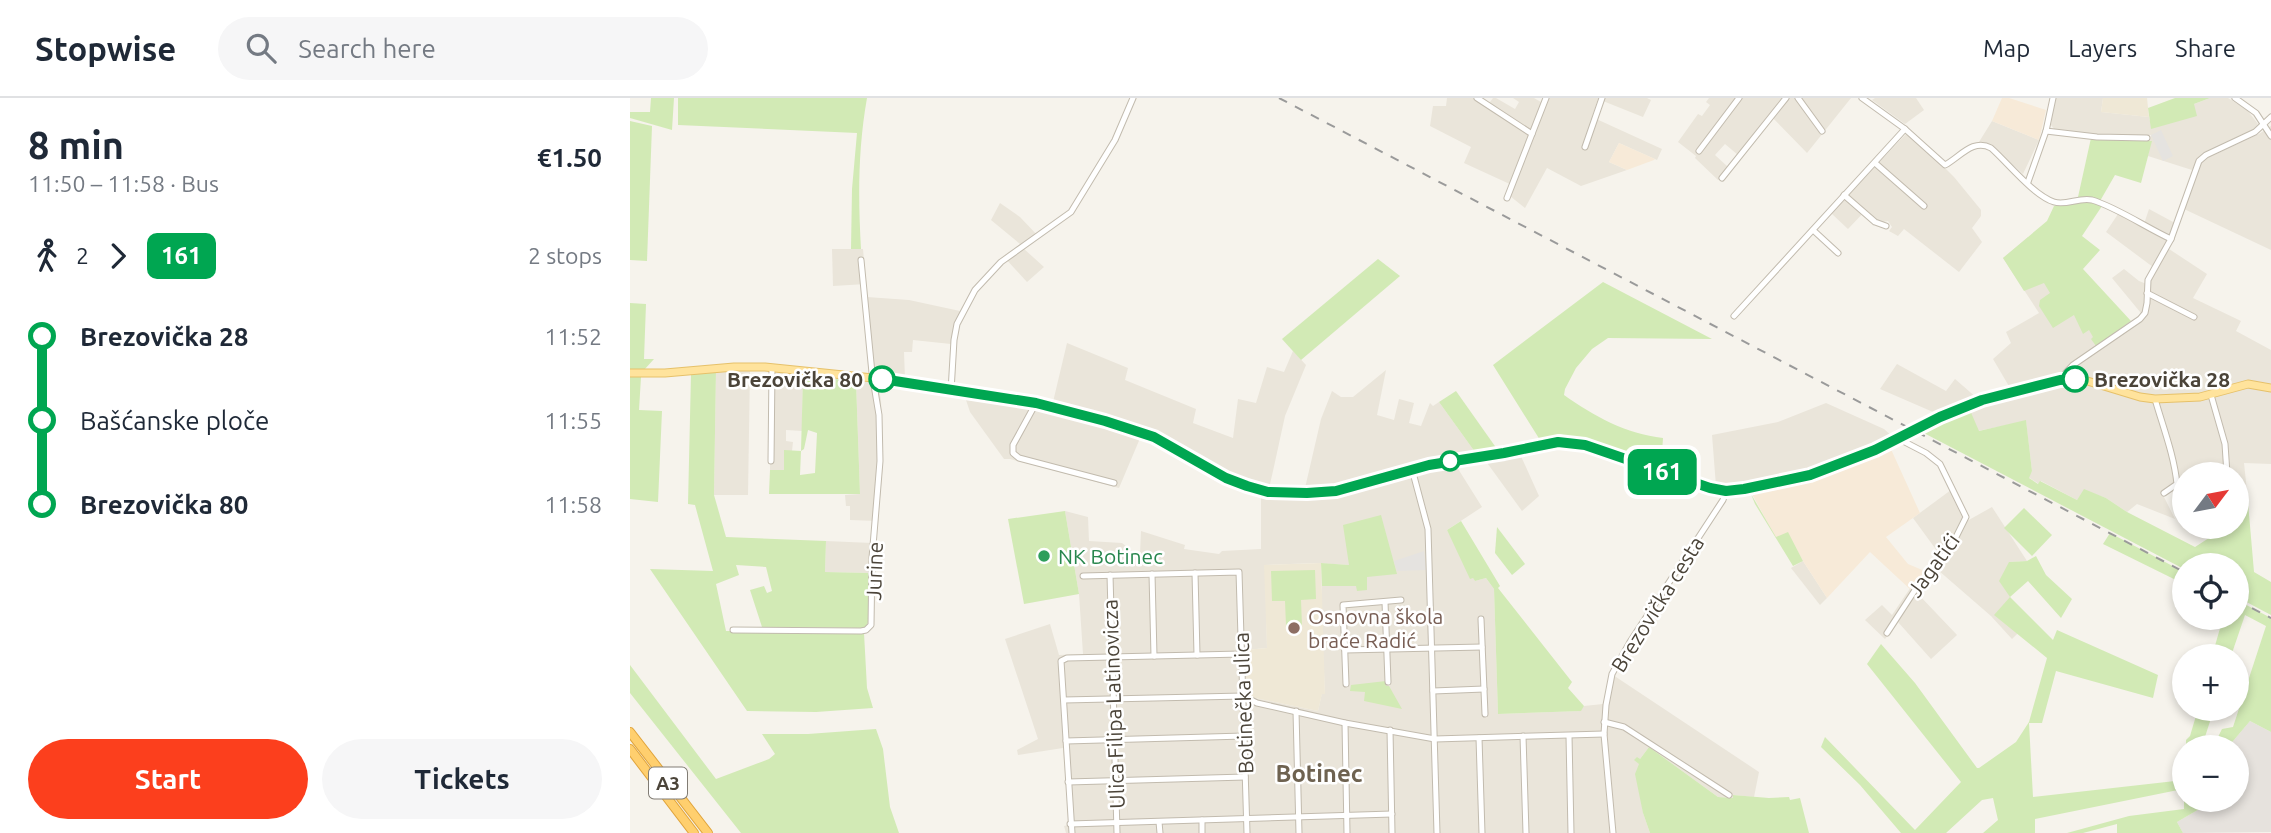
<!DOCTYPE html>
<meta charset="utf-8">
<style>
body{margin:0;font-family:Ubuntu,sans-serif;background:#f6f6f7;color:#1f2937;height:100vh;display:flex;flex-direction:column;font-size:26px;white-space:nowrap}
*{box-sizing:border-box;margin:0}
p{font-size:23px;color:#747a83}
.icon{flex:none;width:38px;height:38px;fill:none;stroke:currentColor;stroke-width:2;stroke-linecap:round;stroke-linejoin:round}
.map{position:relative;flex:1;overflow:hidden}
.sheet{display:flex;flex-direction:column;background:#fff;width:630px}
.sheet>*{flex:none}
.badge{padding:0 14px;border-radius:10px;font-size:24px;line-height:46px}
.needle{width:46px;rotate:58deg}
.tools{position:absolute;left:1542px;top:364px;display:grid;gap:14px}
.tools a{display:grid;place-items:center;width:77px;height:77px;border-radius:50%;background:#fff;box-shadow:0 4px 10px #0003;font-size:35px}
.map>.badge{position:absolute;translate:-50% -50%;box-shadow:0 0 0 4px #fff}
.legs{display:flex;align-items:center;gap:10px;height:77px;padding:0 28px;font-size:23px}
.legs p{margin-inline-start:auto}
.overview{display:flex;align-items:center;justify-content:space-between;height:119px;padding:0 28px}
h1{font-size:38px;font-weight:600;line-height:52px}
.button{display:flex;gap:14px;margin-top:auto;padding:14px 28px}
.button a{flex:1;height:80px;border-radius:42px;background:#fc3f1d;color:#fff;font-size:28px;font-weight:600;line-height:80px;text-align:center}
.button a+a{background:#f6f6f7;color:#1f2937}
ul{padding:0 28px;list-style:none}
li{display:flex;align-items:center;gap:24px;height:84px;font-size:26px}
li i{display:grid;place-items:center;width:10px;height:100%;margin:0 9px;background:currentColor}
li i::after{content:'';width:18px;height:18px;margin:-9px;border:5px solid;border-radius:50%;background:#fff}
li p{margin-inline-start:auto}
li:first-child i{background:linear-gradient(#0000 50%,currentColor 0)}
li:last-child i{background:linear-gradient(currentColor 50%,#0000 0)}
header{display:flex;align-items:center;gap:42px;box-sizing:border-box;height:98px;padding:0 35px;background:#fff;border-bottom:2px solid #e0e1e3}
header strong{font-size:33px}
nav{display:flex;gap:38px;margin-inline-start:auto;font-size:24px}
.search{width:490px;height:63px;background:#f6f6f7;display:flex;align-items:center;gap:18px;box-sizing:border-box;padding:0 24px;border-radius:38px;color:#747a83;font-size:26px}
main{display:flex;flex:1;min-height:0}
.map>svg:first-child{display:block}
</style>
<header>
<strong>Stopwise</strong>
<div class="search"><svg class="icon" aria-label="search" viewBox="0 0 24 24"><circle cx="10" cy="10" r="6"/><path d="M15 15l6 6"/></svg>Search here</div>
<nav><a>Map</a><a>Layers</a><a>Share</a></nav>
</header>
<main>
<section class="sheet">
<div class="overview"><div><h1>8 min</h1><p>11:50 – 11:58 · Bus</p></div><b>€1.50</b></div>
<div class="legs"><svg class="icon" aria-label="walk" viewBox="0 0 24 24"><circle cx="13" cy="4" r="2"/><path d="M13 8l-2 6 4 7M11 14l-3 7M7 12l3-4h3l4 4"/></svg>2<svg class="icon" aria-label="forward" viewBox="0 0 24 24"><path d="M9 5l7 7-7 7"/></svg><b class="badge" style="background:#00a651;color:#fff">161</b><p>2 stops</p></div>
<ul>
<li><i style="color:#00a651"></i><b>Brezovička 28</b><p>11:52</p></li>
<li><i style="color:#00a651"></i><span>Bašćanske ploče</span><p>11:55</p></li>
<li><i style="color:#00a651"></i><b>Brezovička 80</b><p>11:58</p></li>
</ul>
<div class="button"><a>Start</a><a>Tickets</a></div>
</section>
<div class="map">
<svg width="1641" height="735" viewBox="0 0 1641 735">
<rect width="100%" height="100%" fill="#f6f3ec"/>
<!-- residential -->
<g fill="#eae5da" fill-rule="evenodd">
<path d="M817 0H844L857 8 863 0H866L885 11 889 4 883 0H904L916 7 919 0H1017L1021 2 1013 19 968 1 962 19 1032 51 1027 62 989 45 979 64 997 72 951 88 917 70 895 110 880 98 884 88 834 65 841 49 800 28 803 8H816Z"/>
<path d="M1079 0H1221L1177 55 1139 16 1108 57 1095 46 1085 57 1098 69 1088 82 1065 60 1066 58 1048 44 1068 16 1072 18 1080 7 1076 4Z"/>
<path d="M1245 0H1286L1294 12 1275 26 1242 2Z"/>
<path d="M1425 0H1473L1471 14 1519 19 1520 23 1580 0H1598L1617 12 1628 26 1622 33 1567 62 1562 72 1518 58 1521 37H1474L1425 32 1421 27Z"/>
<path d="M1362 23 1409 42 1393 76 1362 48 1349 44Z"/>
<path d="M1641 28V152L1554 111 1567 69 1573 62 1629 36Z"/>
<path d="M1276 36 1302 57 1324 79 1351 112V118L1342 130 1352 144 1329 174 1274 131 1268 138 1259 133 1262 129 1258 123 1253 124 1245 122 1235 113 1218 131 1201 115Z"/>
<path d="M370 105 390 119 409 139 393 150 414 169 397 184 374 159 390 146 361 122Z"/>
<path d="M1519 111 1545 125 1536 149 1577 176 1563 200 1611 223 1606 233 1641 252V366L1614 365 1617 393 1607 395 1606 376H1580L1578 372 1566 376H1554V381L1532 395 1545 421 1507 406 1497 414 1476 400 1454 392 1447 402 1411 383 1409 386 1398 379 1402 373 1396 323 1348 333 1338 309 1383 295 1363 261 1381 245 1376 234 1409 215 1373 160 1398 139 1485 242 1515 220 1482 180 1494 171 1509 183 1519 187 1527 172 1476 134 1488 116 1513 129Z"/>
<path d="M202 151H233L236 186 203 188Z"/>
<path d="M237 199 279 202 330 213 321 246 283 242 282 254H274L275 281 244 275Z"/>
<path d="M437 245 498 270 495 282 566 311 563 325 603 340 608 301 626 305 637 269 654 274 663 253 676 267 655 318 643 373 640 386 643 392 668 393 675 390 691 321 702 293 711 299H723L756 272 747 317 764 322 769 301 784 305 779 325 791 328 800 305 803 308 809 304 845 354 820 358 852 409 817 432 845 483 856 480 864 491 868 616 950 613 954 608 973 606 980 575 1129 674 1124 699 1104 697 1103 700 1088 699 1019 649 1010 661 1005 662 1010 666 1013 715 1020 735H436L434 728 439 727 433 650 388 657 387 652 408 641 375 541 420 526 429 557 453 556 449 496 435 413 458 419 459 443 492 445 497 449 499 456H510L511 433 555 447 554 451 589 456 592 453 631 451V397L587 380 531 346 511 338 489 390 380 361H374L340 314 335 299 337 293 423 304ZM687 465 719 467 737 479V491L726 488H692L691 512 695 595H692L688 613 620 599 616 594 615 552 637 550 635 467Z"/>
<path d="M1267 266 1316 293 1325 281 1348 301 1310 317 1250 291Z"/>
<path d="M120 271 118 397H84L86 272Z"/>
<path d="M140 274 173 278 172 333 156 332V343L163 344 162 353H154V372H140Z"/>
<path d="M226 282 248 286 251 302 253 365 248 423 220 422V408H216L215 397 230 396Z"/>
<path d="M1196 305 1254 331 1264 340 1170 378 1103 390 1086 388 1082 337 1148 324Z"/>
<path d="M890 356 909 398 892 413 855 362Z"/>
<path d="M1321 392 1337 423 1362 409 1397 463 1379 464 1380 499 1394 529 1382 541 1361 518 1308 472 1287 495 1327 537 1301 561 1268 524 1255 541 1235 522 1252 507 1262 517 1281 489 1310 457 1283 420Z"/>
<path d="M196 443 242 445 240 475 195 474Z"/>
<path d="M1173 463 1197 500 1190 507 1161 470Z"/>
</g>
<!-- commercial -->
<g fill="#f7ead8">
<path d="M1372 0H1379L1416 12 1409 42 1362 23Z"/>
<path d="M989 45 1025 61 1024 62 997 72 979 64Z"/>
<path d="M1260 349 1290 415 1256 439 1278 466 1297 474 1282 493 1240 454 1197 500 1173 463 1158 435 1146 440 1121 394 1155 387 1189 377Z"/>
</g>
<!-- industrial -->
<path fill="#e6e2dd" d="M1620 623 1641 634V734L1553 735 1547 724 1585 702H1606V649H1598Z"/>
<!-- education -->
<g fill="#efe8d6">
<path d="M1473 0H1517L1519 19 1471 14Z"/>
<path d="M691 465 695 596H692L688 613 620 599 616 594 615 552 637 550 634 467Z"/>
</g>
<!-- green -->
<g fill="#d2eab5" fill-rule="evenodd">
<path d="M21 0H44L42 32 0 20V14H20Z"/>
<path d="M48 0H237C228 51 228 100 231 151H221L222 91 227 35 48 27Z"/>
<path d="M1545 0H1580L1564 6 1567 18 1521 31 1518 10Z"/>
<path d="M0 23 22 28 17 163 0 162Z"/>
<path d="M1461 40 1522 43 1511 85 1485 77 1470 103 1461 100 1448 99Z"/>
<path d="M1456 102 1472 108 1452 138 1470 152 1453 171 1501 223 1466 248 1461 241 1463 239 1459 232 1453 236 1444 217 1423 230 1409 208 1410 202 1420 195 1414 185 1394 193 1373 160 1417 123 1424 108Z"/>
<path d="M748 161 770 178 671 262 652 241Z"/>
<path d="M973 184 1082 241 978 240 962 251 946 270 935 291 934 297C964 318 996 336 1033 340L1031 369 1086 388 930 336 910 342 863 267Z"/>
<path d="M0 205 16 206 14 261H24L14 272H0Z"/>
<path d="M86 272 84 397 96 439 196 443 195 474 240 475C240 491 245 516 235 530L132 529 120 492 134 488 137 495 142 493 136 469 106 467 109 477 86 486 96 533 234 535 237 590 243 610 186 614 117 613 20 471 83 473 65 407 58 406 61 276Z"/>
<path d="M173 278 226 283 230 396H139L140 372H154V352L171 353ZM178 332 187 335 185 375 170 377 171 353 174 351Z"/>
<path d="M0 279H11L9 312 32 313 28 404 0 401Z"/>
<path d="M826 293 867 351 845 354 809 304Z"/>
<path d="M1339 310 1349 333 1396 322 1402 373 1399 380 1408 386 1410 383 1447 402 1454 391 1476 400 1497 414 1565 449 1596 429H1606L1607 395 1617 393 1624 474 1641 484V517L1607 499 1606 467H1554V471L1290 333Z"/>
<path d="M1121 396 1146 439 1158 434 1173 463 1163 468 1125 406Z"/>
<path d="M1394 410 1422 437 1402 458 1374 430Z"/>
<path d="M435 413 449 496 394 506 378 421Z"/>
<path d="M751 417 767 476 737 479V492L727 493 726 488H692L691 465 719 467 713 427Z"/>
<path d="M831 423 870 488 868 490 942 584 938 590 954 608 951 613 868 616 864 491 856 480 845 483 843 480 840 481 817 432Z"/>
<path d="M867 429 895 466 882 477 865 455Z"/>
<path d="M1480 435 1554 474V486L1473 446Z"/>
<path d="M1406 458 1416 477 1442 501 1431 520 1398 483 1380 499 1423 542 1427 532 1528 577 1523 600 1426 573 1412 625H1399L1403 699 1554 682V701L1553 691 1405 721V735H1353L1368 722 1363 700 1352 702 1316 735H1271L1230 687 1191 649 1195 639 1285 732 1331 684 1237 566 1251 546 1285 585 1347 670H1349L1386 644 1399 624 1417 560 1364 517 1380 499 1369 483 1379 464 1397 463Z"/>
<path d="M685 472 686 501 671 502 672 528H656L655 503H642L641 473Z"/>
<path d="M1607 502 1641 520V634L1620 623 1598 649H1556V642L1560 638 1568 611H1584L1574 642 1586 643 1592 631 1603 629 1636 528 1615 517 1601 558H1582L1593 520H1606Z"/>
<path d="M0 567 86 681 139 661 145 656 132 636H178L246 631 253 651 260 709 269 735H111L0 595Z"/>
<path d="M756 583V588H759L772 611 734 603 735 594 720 593 721 587Z"/>
<path d="M1019 649 1088 699 1103 700V697L1139 700 1159 699 1160 702 1170 700 1179 735H1020L1013 715 1005 676 1009 666 1004 662 1007 659 1010 661Z"/>
<path d="M1554 702H1585L1547 724 1553 735H1487V726L1453 735H1437L1499 718 1554 711Z"/>
</g>
<!-- parking -->
<g fill="#e5e3e0">
<path d="M1531 32 1543 58 1533 63 1521 37Z"/>
<path d="M794 453 796 472 767 473 764 463Z"/>
</g>
<g fill="none" stroke-linecap="round" stroke-linejoin="round">
<!-- minor casing -->
<g stroke="#c2bbae" stroke-width="7">
<g id="minor">
<path d="M847 0 902 36"/>
<path d="M1168 0 1192 33"/>
<path d="M1232 0 1275 31 1315 67C1330 59 1343 40 1361 50 1378 65 1403 97 1424 104 1436 108 1449 99 1462 102 1486 109 1517 130 1541 141"/>
<path d="M1423 0 1416 33 1467 39 1517 40"/>
<path d="M1605 0 1626 15 1641 38"/>
<path d="M955 49 972 0"/>
<path d="M1069 53 1109 0"/>
<path d="M1245 65 1294 108"/>
<path d="M1092 80 1156 0"/>
<path d="M1398 84 1416 33"/>
<path d="M1214 97 1245 124 1256 128"/>
<path d="M877 100 916 0"/>
<path d="M1183 132 1208 155"/>
<path d="M1517 195 1564 219"/>
<path d="M1104 218 1275 31"/>
<path d="M1430 281 1443 267 1510 221 1515 215 1517 205 1518 182 1541 141 1569 63 1576 57 1625 34 1641 19"/>
<path d="M321 293 324 242 327 226 345 192 371 164 441 114 485 42 503 0"/>
<path d="M1581 297 1595 346 1597 376"/>
<path d="M1525 301C1533 329 1544 357 1547 386L1534 395"/>
<path d="M406 305 383 347V355L389 360 484 385"/>
<path d="M141 363 142 270"/>
<path d="M782 371 798 431 807 735"/>
<path d="M565 475 567 557"/>
<path d="M522 476 524 558"/>
<path d="M480 477 487 735"/>
<path d="M453 478 609 474 617 735"/>
<path d="M755 504 758 584"/>
<path d="M851 521 855 616"/>
<path d="M103 532 231 533 236 532 241 527 242 460 250 363 249 317 242 275 231 162"/>
<path d="M1257 535 1285 492 1321 449 1336 419 1310 366 1296 355 1269 341"/>
<path d="M715 552 852 549"/>
<path d="M716 586 713 507 771 502"/>
<path d="M803 593 854 591"/>
<path d="M434 602 613 598 627 605 715 625 805 641 974 636"/>
<path d="M666 613 669 735"/>
<path d="M974 624 994 629 1099 697"/>
<path d="M715 625 717 735"/>
<path d="M760 632 762 735"/>
<path d="M893 638 896 735"/>
<path d="M939 638 941 735"/>
<path d="M849 640 852 735"/>
<path d="M436 643 614 638"/>
<path d="M438 684 615 679"/>
<path d="M572 722V735"/>
<path d="M529 724 530 735"/>
<path d="M440 726 762 716"/>
<path d="M442 735 431 563 437 560 611 556"/>
<path d="M983 735 974 636 976 607 982 576 1000 544 1093 402 1096 393"/>
</g>
</g>
<!-- major casing -->
<g stroke="#e6c16a" stroke-width="9">
<path id="major" d="M0 275H35L104 269H135L243 280 406 305 513 334 607 384 628 392 656 395 715 391 799 367 874 355 928 343 955 347 1080 390 1107 392 1180 377 1269 341 1310 319 1352 302 1430 281 1454 282 1510 299 1525 301 1570 299 1618 286 1641 290"/>
</g>
<!-- highway casing -->
<g stroke="#e0a43c" stroke-width="10">
<g id="highway">
<path d="M0 634 78 735"/>
<path d="M0 651 64 735"/>
</g>
</g>
<!-- minor -->
<use href="#minor" stroke="#fff" stroke-width="5"/>
<!-- major -->
<use href="#major" stroke="#ffe39c" stroke-width="7"/>
<!-- highway -->
<use href="#highway" stroke="#ffcf6e" stroke-width="8"/>
<!-- rail -->
<g stroke="#9a9a9a" stroke-width="2" stroke-dasharray="9 9" stroke-linecap="butt">
<path d="M649 0 1554 474"/>
<path d="M1606 502 1641 520"/>
</g>
</g>
<g fill="none" stroke-linecap="round" stroke-linejoin="round">
<!-- line-1 casing -->
<g stroke="#fff" stroke-width="16">
<path id="line-1" d="M252 281 406 305 475 323 524 339 596 380 617 388 638 394 677 395 706 393 799 367 874 355 928 344 955 347 1080 390 1096 393 1114 391 1180 377 1245 352 1310 319 1352 302 1430 282 1445 281"/>
</g>
<!-- line-1 -->
<use href="#line-1" stroke="#00a651" stroke-width="10"/>
</g>
<!-- markers -->
<g fill="#fff" stroke="#00a651" stroke-width="3.5">
<circle cx="252" cy="281" r="12"/>
<circle cx="1445" cy="281" r="12"/>
<circle cx="820" cy="363" r="9"/>
</g>
<circle fill="#2e9e5b" stroke="#fff" stroke-width="2.5" cx="414" cy="458" r="7"/>
<circle fill="#8d6e63" stroke="#fff" stroke-width="2.5" cx="664" cy="530" r="7"/>
<g text-anchor="middle" dominant-baseline="central" stroke-width="5" stroke-linejoin="round" paint-order="stroke">
<!-- shield labels -->
<rect fill="#fff" stroke="#817c74" stroke-width="2" x="19" y="669.5" width="38" height="31" rx="5"/>
<g font-size="19" font-weight="bold" fill="#4b4439">
<text x="38" y="685">A3</text>
</g>
<!-- stop labels -->
<g font-size="21" font-weight="bold" fill="#4b4439" stroke="#fff" text-anchor="end">
<text x="233" y="281">Brezovička 80</text>
<text x="1464" y="281" text-anchor="start">Brezovička 28</text>
</g>
<!-- leisure labels -->
<g font-size="21" fill="#27864d" stroke="#fff" text-anchor="start">
<text x="428" y="458">NK Botinec</text>
</g>
<!-- street labels -->
<g font-size="21" fill="#4b4439" stroke="#fff">
<text transform="translate(1303 467) rotate(-54)">Jagatići</text>
<text transform="translate(244 473) rotate(-88)">Jurine</text>
<text transform="translate(1027 506) rotate(-58)">Brezovička cesta</text>
<text transform="translate(613 605) rotate(-92)">Botinečka ulica</text>
<text transform="translate(483 606) rotate(-92)">Ulica Filipa Latinovicza</text>
</g>
<!-- education labels -->
<g font-size="21" fill="#785e54" stroke="#fff" text-anchor="start">
<text x="678" y="518">Osnovna škola<tspan x="678" dy="24">braće Radić</tspan></text>
</g>
<!-- quarter labels -->
<g font-size="24" font-weight="bold" fill="#6e6250" stroke="#fff">
<text x="689" y="675">Botinec</text>
</g>
</g>
</svg>
<div class="tools">
<a><svg class="needle" viewBox="-14 -14 28 28"><path d="M0-13l5 13h-10z" fill="#e53935"/><path d="M0 13l5-13h-10z" fill="#747a83"/></svg></a>
<a><svg class="icon" aria-label="locate" viewBox="0 0 24 24"><circle cx="12" cy="12" r="6"/><path d="M12 2v4M12 18v4M2 12h4M18 12h4"/></svg></a>
<a>+</a>
<a>−</a>
</div>
<b class="badge" style="left:1032px;top:374px;background:#00a651;color:#fff">161</b>
</div>
</main>
